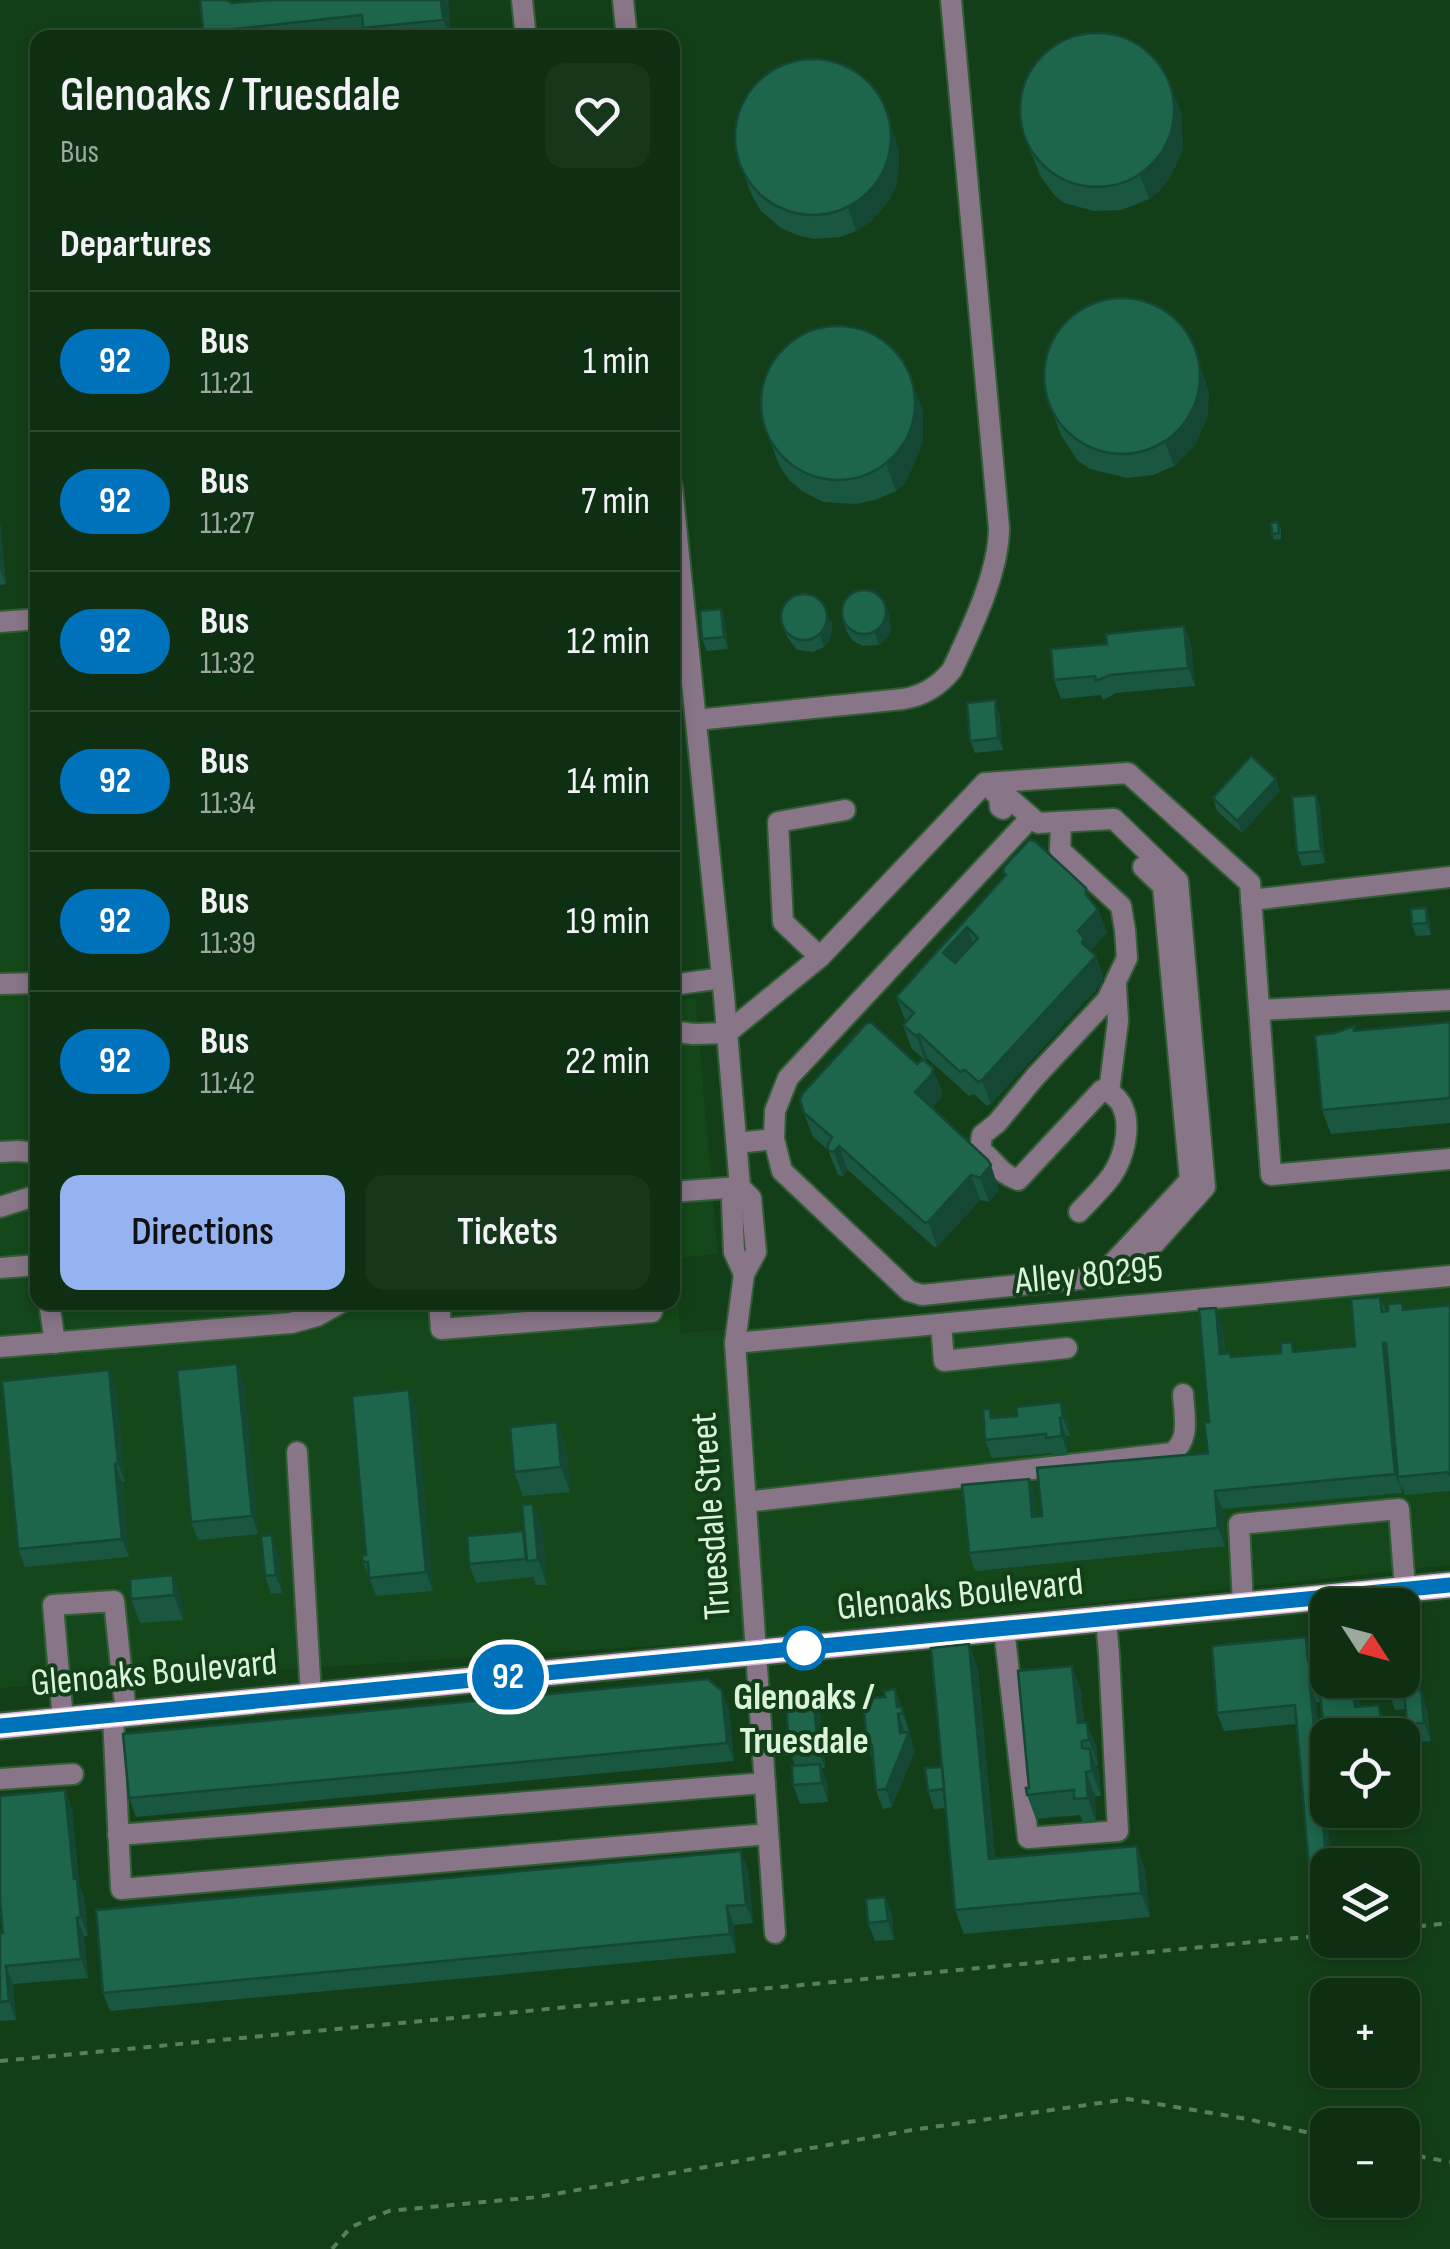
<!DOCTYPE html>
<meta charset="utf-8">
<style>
body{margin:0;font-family:"Sofia Sans Condensed",sans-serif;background:#17371b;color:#f1f3f6;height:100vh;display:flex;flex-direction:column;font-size:38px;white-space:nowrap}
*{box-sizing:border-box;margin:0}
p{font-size:32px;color:#9ba99f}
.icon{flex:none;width:55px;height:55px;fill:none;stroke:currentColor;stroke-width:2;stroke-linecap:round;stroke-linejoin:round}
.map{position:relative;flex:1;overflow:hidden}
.drawer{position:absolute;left:30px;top:30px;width:650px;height:1280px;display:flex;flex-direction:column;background:#0e2f12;border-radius:20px;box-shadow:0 5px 15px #0003,0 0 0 2px #2e4a32}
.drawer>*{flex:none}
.badge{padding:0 20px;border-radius:32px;font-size:35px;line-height:65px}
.needle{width:65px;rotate:126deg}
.tools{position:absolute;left:1310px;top:1588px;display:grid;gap:20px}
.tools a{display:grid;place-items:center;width:110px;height:110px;border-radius:20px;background:#0e2f12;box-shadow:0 5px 15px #0003,0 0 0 2px #2e4a32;font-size:50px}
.map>.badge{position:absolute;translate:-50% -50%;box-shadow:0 0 0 5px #fff}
h2{padding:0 30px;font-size:38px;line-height:90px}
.round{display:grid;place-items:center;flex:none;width:105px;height:105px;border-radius:20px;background:#17371b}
.summary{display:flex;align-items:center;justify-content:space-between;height:170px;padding:0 30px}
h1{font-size:48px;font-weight:600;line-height:75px}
.cta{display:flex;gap:20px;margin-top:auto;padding:20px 30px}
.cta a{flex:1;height:115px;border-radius:20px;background:#95b2f1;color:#111;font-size:40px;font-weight:600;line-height:115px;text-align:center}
.cta a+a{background:#17371b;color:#f1f3f6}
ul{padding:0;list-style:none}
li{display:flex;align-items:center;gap:30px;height:140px;padding:0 30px;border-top:2px solid #2e4a32}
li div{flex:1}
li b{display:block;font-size:38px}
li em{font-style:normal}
li .badge{min-width:110px;font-weight:700;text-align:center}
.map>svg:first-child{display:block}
</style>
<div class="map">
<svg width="1450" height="2249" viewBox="0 0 1450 2249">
<rect width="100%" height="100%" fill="#133f18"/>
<!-- built -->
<path fill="#14481a" d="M37 630 38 1302H672L673 1000 695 998 718 1254 676 1258 680 1333 831 1322 1450 1264V1565L758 1639 0 1688V633Z"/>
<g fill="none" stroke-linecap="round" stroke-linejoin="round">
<!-- minor casing -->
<g stroke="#335c37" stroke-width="24">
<g id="minor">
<path d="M522 0 526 38"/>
<path d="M623 0 627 38"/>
<path d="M672 487 724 996 740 1187 732 1201 734 1252 744 1274"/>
<path d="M0 622 38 619"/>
<path d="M696 720 903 699C923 696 939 686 952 670 971 630 999 572 999 528L951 0"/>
<path d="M985 783 1128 773 1250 883 1271 1175 1450 1159"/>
<path d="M1061 822 1060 850 1121 906 1125 930 1127 958 1107 1000 1035 1077 997 1123 982 1135 980 1150C997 1162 998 1173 1018 1180L1102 1090C1138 1099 1128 1152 1112 1175 1103 1188 1090 1200 1079 1212"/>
<path d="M1251 900 1450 877"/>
<path d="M820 957 783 922 778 822 845 810"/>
<path d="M0 984 38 983"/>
<path d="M672 985 722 978"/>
<path d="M1260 1010 1450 1000"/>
<path d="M672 1031 693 1034 727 1033 820 957 985 783 999 797 1000 807 1003 809"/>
<path d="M1109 1092 1118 1021 1116 985"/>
<path d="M774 1139 775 1111 788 1078 1023 826"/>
<path d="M737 1143 774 1139 782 1171 909 1291 922 1295 1127 1274 1205 1187 1178 881 1114 819 1038 823 1009 798 999 797"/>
<path d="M0 1152 17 1151 38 1153"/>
<path d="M740 1187 751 1198 756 1252 744 1274 735 1343 775 1933"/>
<path d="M672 1192 740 1187"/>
<path d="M0 1207 38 1195"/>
<path d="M0 1268 38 1265"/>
<path d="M1107 1277 1113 1263 1190 1180 1163 886 1143 867"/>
<path d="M49 1302 55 1343"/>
<path d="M439 1302 441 1329 652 1312 651 1302"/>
<path d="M941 1324 944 1361 1067 1348"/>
<path d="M735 1343 1450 1276"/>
<path d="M0 1347 291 1323 317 1316 342 1302"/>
<path d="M297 1452 311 1696"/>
<path d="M746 1502 1172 1453C1191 1439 1184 1416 1183 1394"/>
<path d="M1243 1604 1239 1524 1399 1509 1405 1589"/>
<path d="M1004 1629 1028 1838 1118 1831 1109 1655 1106 1619"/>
<path d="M113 1715 121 1889 768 1834"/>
<path d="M63 1720 53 1605 114 1601 126 1714"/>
<path d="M0 1779 73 1774"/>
<path d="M118 1835 765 1783"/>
</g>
</g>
<!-- major casing -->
<g stroke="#335c37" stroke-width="29">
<path id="major" d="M0 1726 1450 1585"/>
</g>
<!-- path -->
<g stroke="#597e5c" stroke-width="4" stroke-dasharray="8 8" stroke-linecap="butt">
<path d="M1402 1928 1450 1923"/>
<path d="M0 2061 1328 1935"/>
<path d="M1402 2153 1450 2162"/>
<path d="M332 2249 351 2227 389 2211 538 2197 912 2130 1128 2099 1247 2119 1328 2137"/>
</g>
<!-- minor -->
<use href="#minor" stroke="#887588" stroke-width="20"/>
<!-- major -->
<use href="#major" stroke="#dbb4dc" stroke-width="25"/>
</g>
<!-- wall -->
<g fill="#195740">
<path d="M448 0 451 38H204L232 3Z"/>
<path d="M886 110 899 151V168L896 186 888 202 871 221 856 231 840 237 814 239 797 235 781 228 761 211 752 196 737 155Z"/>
<path d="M1181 113 1183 148 1170 178 1157 193 1149 199 1122 210 1094 211 1064 203 1054 195 1041 177 1022 131Z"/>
<path d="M1194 346 1209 393 1207 418 1195 445 1174 466 1153 475 1127 478 1090 469 1078 461 1061 435 1047 398Z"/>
<path d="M914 388 923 412V442L906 482 896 491 875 500 856 504 823 502 802 491 790 481 780 467 761 418Z"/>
<path d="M0 522 6 584 0 585Z"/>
<path d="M1281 528V539L1274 540 1272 534Z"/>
<path d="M721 609 725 621 728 649 707 651 702 639Z"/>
<path d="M889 614 891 629 888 637 879 645 863 646 853 641 848 634 843 622Z"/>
<path d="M831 621 832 629 829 641 824 647 813 652 797 650 787 637 782 625Z"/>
<path d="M1184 626 1191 645 1195 686 1116 693 1103 700 1101 695 1061 699 1054 680 1107 644Z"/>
<path d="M999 713 1003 750 975 753 970 741Z"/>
<path d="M1280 791 1242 833 1217 811 1213 798Z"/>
<path d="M1316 795 1320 807 1325 863 1302 866 1297 853Z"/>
<path d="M1003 871 1086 888 1091 901 1098 909 1107 933 1090 951 1096 956 1104 981 991 1104 987 1106 974 1094 969 1096 927 1058 925 1060 912 1049 903 1025 906 1022 896 997 1005 876Z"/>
<path d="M1430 920 1431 935 1416 936 1412 924Z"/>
<path d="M1450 1022V1123L1331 1134 1322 1110 1335 1033 1354 1026 1355 1031Z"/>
<path d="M917 1064 933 1068 942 1093 941 1098 932 1108 999 1190 989 1202 980 1200 937 1247H934L848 1170 843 1176 838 1175 828 1150 813 1137 804 1113Z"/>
<path d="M1380 1297 1386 1311 1402 1303 1405 1310 1450 1305V1491L1405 1495 1402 1485V1493L1222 1509 1225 1546 975 1571 969 1553 1035 1497 1037 1517 1042 1516 1208 1453 1216 1308 1222 1326 1225 1353 1232 1357 1355 1346Z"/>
<path d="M244 1383 258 1534 198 1540 191 1522Z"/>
<path d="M116 1389 125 1482H122L129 1557 25 1567 18 1549Z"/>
<path d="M409 1390 416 1409 433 1591 376 1596 363 1562Z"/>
<path d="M1061 1402 1068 1420 1070 1436H1066L1068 1455 1053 1456 1052 1453 992 1458 985 1440 990 1409 994 1418 1017 1416Z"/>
<path d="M566 1446 570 1492 523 1496 514 1472Z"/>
<path d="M542 1528 547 1585H536L532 1575V1577L476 1583 469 1564 523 1531Z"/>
<path d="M278 1554 282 1593 271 1594 265 1576Z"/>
<path d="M173 1575 182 1600 183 1620 140 1623 131 1599Z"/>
<path d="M1306 1637 1313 1660 1328 1680H1363L1364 1689H1358L1360 1707 1386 1723 1387 1735H1328V1737L1324 1729 1321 1702H1316L1328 1865V1896L1317 1897 1310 1879 1296 1724 1224 1731 1217 1713Z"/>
<path d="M969 1644 978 1669 995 1858 1137 1846 1145 1870 1150 1917 964 1934 955 1910 946 1808 934 1809 928 1791 942 1767Z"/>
<path d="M1411 1673 1416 1691 1427 1709 1431 1741 1414 1743 1407 1724 1406 1709 1395 1710 1391 1698Z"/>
<path d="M895 1689 908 1725 909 1732 905 1733 909 1732 915 1751 892 1807 883 1809 876 1790 873 1761 867 1745 885 1697Z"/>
<path d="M1081 1690 1084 1722 1096 1746 1098 1765H1096L1099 1773 1101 1796H1095L1096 1822 1083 1823 1080 1815 1036 1819 1027 1795 1029 1788Z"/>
<path d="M813 1693 820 1712 825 1768H822L827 1782 828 1802 800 1804 793 1785 795 1766 790 1752Z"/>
<path d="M729 1709 734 1761 136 1817 129 1798Z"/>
<path d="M72 1808 79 1883 84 1897 88 1936H84L88 1978 13 1984 16 2020 0 2021V1933H3Z"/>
<path d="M748 1869 753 1923 734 1925 736 1953 110 2011 103 1993Z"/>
<path d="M885 1897 892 1915 894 1940 875 1941 868 1923Z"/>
</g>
<!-- shaded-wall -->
<g fill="#144734">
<path d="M441 0H448L451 38H450L443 20Z"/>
<path d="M235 29 238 38H224Z"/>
<path d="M1172 89 1181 113 1183 148 1170 178 1157 193 1149 199 1140 175Z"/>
<path d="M886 110 899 151V168L896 186 888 202 871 221 856 231 848 207Z"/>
<path d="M1194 346 1209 393 1207 418 1195 445 1174 466 1165 442Z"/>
<path d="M914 388 923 412V442L906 482 896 491 887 466Z"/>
<path d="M0 522 6 584 0 568Z"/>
<path d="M884 601 889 614 891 629 888 637 879 645 874 632Z"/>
<path d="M826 608 832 629 829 641 824 647 820 635Z"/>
<path d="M721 609 725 621 728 649 724 637Z"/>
<path d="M1184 626 1191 645 1195 686 1188 668Z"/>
<path d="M995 700 999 713 1003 750 998 738Z"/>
<path d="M1276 779 1280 791 1242 833 1237 821Z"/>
<path d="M1316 795 1320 807 1325 863 1321 851Z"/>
<path d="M1086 888 1095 912 1098 909 1107 933 1089 952 1096 956 1104 981 991 1104 982 1080 1086 895Z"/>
<path d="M1426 908 1430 920 1431 935 1427 923Z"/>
<path d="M967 927 976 952 952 977 943 953Z"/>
<path d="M919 1034 927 1058 925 1060 916 1036Z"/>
<path d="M933 1068 942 1093 941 1098 924 1116 915 1092Z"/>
<path d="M839 1146 848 1170 843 1176 834 1152Z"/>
<path d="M991 1165 999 1190 989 1202 980 1178Z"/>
<path d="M971 1175 980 1200 937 1247 928 1222Z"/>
<path d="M1216 1308 1222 1326 1226 1372 1220 1354Z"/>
<path d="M1383 1343 1390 1362 1398 1477 1402 1493 1395 1474Z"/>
<path d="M237 1364 244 1383 258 1534 252 1516Z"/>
<path d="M109 1370 116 1389 125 1482 118 1463Z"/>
<path d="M409 1390 416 1409 433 1591 426 1572Z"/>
<path d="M1061 1402 1068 1420 1070 1436 1063 1418Z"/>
<path d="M1060 1418 1066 1436 1068 1455 1062 1436Z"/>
<path d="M557 1422 566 1446 570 1492 561 1467Z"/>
<path d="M115 1464 122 1482 129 1557 122 1539Z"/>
<path d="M1029 1479 1035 1497 1039 1536 1032 1517Z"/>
<path d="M1215 1491 1222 1509 1225 1546 1218 1528Z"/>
<path d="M533 1504 542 1528 547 1585 538 1560Z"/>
<path d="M272 1535 278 1554 282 1593 276 1575Z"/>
<path d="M173 1575 182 1600 183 1620 174 1595Z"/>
<path d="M1306 1637 1312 1655 1314 1679 1308 1661Z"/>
<path d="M969 1644 978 1669 997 1883 989 1859Z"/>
<path d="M1072 1666 1081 1690 1086 1741 1078 1723Z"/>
<path d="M1352 1680H1355L1358 1689 1362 1726 1355 1707Z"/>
<path d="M1310 1684 1316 1702 1332 1865H1328Z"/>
<path d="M895 1689 908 1725 909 1732 902 1712 897 1707Z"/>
<path d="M1421 1690 1427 1709 1431 1741 1424 1723Z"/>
<path d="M722 1691 729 1709 734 1761 727 1743Z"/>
<path d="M813 1693 820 1712 825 1768 818 1750Z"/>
<path d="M1379 1705 1386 1723 1387 1735H1385L1381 1723Z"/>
<path d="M898 1714 905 1732H909L915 1751 892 1807 886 1789 900 1733Z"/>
<path d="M1087 1722 1096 1746 1098 1765 1089 1740Z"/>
<path d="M1090 1749 1099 1773 1101 1796 1092 1771Z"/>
<path d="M820 1764 827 1782 828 1802 822 1783Z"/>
<path d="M1086 1772 1095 1796 1096 1822 1088 1798Z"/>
<path d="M65 1790 72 1808 79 1883 84 1897 88 1936 81 1917 74 1879Z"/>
<path d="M1137 1846 1145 1870 1150 1917 1141 1893Z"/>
<path d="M741 1851 748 1869 753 1923 746 1905Z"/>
<path d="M885 1897 892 1915 894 1940 888 1921Z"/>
<path d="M727 1906 734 1925 736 1953 730 1934Z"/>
<path d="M77 1918 84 1936 88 1978 81 1959Z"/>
<path d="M6 1966 13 1984 16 2020 9 2001Z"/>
</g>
<!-- building -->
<g fill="#1d654b" stroke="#144734" stroke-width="2.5" fill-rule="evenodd">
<path d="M200 0H226L232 3 268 0H441L443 20 363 28 362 15 235 29 224 38H204Z"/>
<circle cx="1097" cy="110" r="77"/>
<circle cx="813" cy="137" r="78"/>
<circle cx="1122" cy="376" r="78"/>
<circle cx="838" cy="403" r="77"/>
<path d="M1278 522 1279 533 1272 534 1271 523Z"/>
<circle cx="864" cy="612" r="22"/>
<circle cx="804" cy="617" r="23"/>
<path d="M721 609 724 637 702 639 700 611Z"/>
<path d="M1184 626 1188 668 1110 675 1096 681 1095 676 1054 680 1051 649 1107 644 1106 634Z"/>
<path d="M995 700 998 738 970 741 967 703Z"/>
<path d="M1251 756 1276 779 1237 821 1213 798Z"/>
<path d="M1316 795 1321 851 1297 853 1292 797Z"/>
<path d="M1029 840 1035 841 1086 888V895L1098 909 1078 931 1084 938 1082 943 1096 956 982 1080 978 1082 965 1070 960 1072 919 1034 916 1036 903 1025 914 1013 896 997 1006 875 1003 871 1005 866ZM967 927 978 938 955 963 943 953Z"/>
<path d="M1426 908 1427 923 1412 924 1411 909Z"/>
<path d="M1450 1022V1098L1322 1110 1315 1035 1335 1033 1354 1026V1031Z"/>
<path d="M867 1023H872L917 1064 922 1060 925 1061 933 1068 932 1074 915 1092 988 1160 991 1165 980 1178 971 1175 928 1222 925 1223 839 1146 834 1152 829 1151 827 1147 832 1137 804 1113 800 1100 803 1093Z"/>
<path d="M1380 1297 1382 1312 1388 1311V1304L1402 1303 1403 1310 1450 1305V1476L1449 1472 1398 1477 1386 1343H1383L1395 1474 1215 1491 1218 1528 969 1553 962 1485 1029 1479 1032 1517 1042 1516 1037 1468 1208 1453 1204 1422H1209L1199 1309 1216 1308 1220 1354 1230 1353 1231 1357 1281 1353V1343L1292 1342 1293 1352 1355 1346 1351 1299Z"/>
<path d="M237 1364 252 1516 191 1522 177 1370Z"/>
<path d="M109 1370 118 1463 115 1464 122 1539 18 1549 2 1381Z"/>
<path d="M409 1390 426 1572 369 1578 368 1562H363L362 1555H366L352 1396Z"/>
<path d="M1061 1402 1063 1418H1060L1062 1436 1046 1438V1434L985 1440 983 1409H990L991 1418 1017 1416 1016 1407Z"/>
<path d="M557 1422 561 1467 514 1472 510 1427Z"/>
<path d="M533 1504 538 1560 527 1561 522 1505Z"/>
<path d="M523 1531 526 1559 469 1564 467 1536Z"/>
<path d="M272 1535 276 1575 265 1576 261 1536Z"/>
<path d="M173 1575 174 1595 131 1599 130 1579Z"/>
<path d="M1306 1637 1308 1661 1328 1659V1680H1352L1355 1707 1379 1705 1381 1723 1363 1727 1360 1722 1342 1724V1728L1324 1729 1318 1675H1315V1683L1310 1684 1328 1877 1310 1879 1295 1705 1217 1713 1212 1646Z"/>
<path d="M969 1644 989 1859 1137 1846 1141 1893 955 1910 931 1648Z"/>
<path d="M1072 1666 1078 1723 1087 1722 1089 1740 1082 1741V1748L1090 1749 1092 1771 1086 1772 1088 1798 1074 1799V1790L1027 1795 1026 1788H1029L1018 1671Z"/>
<path d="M1411 1673 1413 1691 1404 1692 1405 1697 1391 1698 1389 1680H1402V1674Z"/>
<path d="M708 1679 722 1691 727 1743 129 1798 123 1734Z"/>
<path d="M895 1689 897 1707H902L903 1713 898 1714 900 1733 909 1732 886 1789 876 1790 872 1745H867L863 1699 885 1697 884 1691Z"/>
<path d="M1421 1690 1424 1723 1407 1724 1404 1692Z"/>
<path d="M813 1693 818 1750 790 1752 785 1696Z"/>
<path d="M820 1764 822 1783 793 1785 792 1766Z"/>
<path d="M942 1767 944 1789 928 1791 925 1768Z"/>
<path d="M65 1790 74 1879H77L81 1917 77 1918 81 1959 6 1966 9 2001 0 2002V1933H3L0 1902V1796Z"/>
<path d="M741 1851 746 1905 727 1906 730 1934 103 1993 96 1910Z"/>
<path d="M885 1897 888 1921 868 1923 866 1899Z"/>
</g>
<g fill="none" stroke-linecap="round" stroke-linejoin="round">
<!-- line casing -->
<g stroke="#fff" stroke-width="22">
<path id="line" d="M0 1726 1450 1585"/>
</g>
<!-- line -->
<use href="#line" stroke="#0072bc" stroke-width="15"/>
</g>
<!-- markers -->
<circle fill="#fff" stroke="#0072bc" stroke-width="5" cx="804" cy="1648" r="20"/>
<g text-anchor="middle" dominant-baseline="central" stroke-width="8" stroke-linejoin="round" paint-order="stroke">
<!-- street labels -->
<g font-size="38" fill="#dbf3db" stroke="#133f18">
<text transform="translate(1089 1275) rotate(-5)">Alley 80295</text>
<text transform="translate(711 1516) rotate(-94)">Truesdale Street</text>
<text transform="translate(960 1595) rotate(-6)">Glenoaks Boulevard</text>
<text transform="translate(154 1673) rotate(-5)">Glenoaks Boulevard</text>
</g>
<!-- stop labels -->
<g font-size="38" font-weight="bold" fill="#dbf3db" stroke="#133f18">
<text x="804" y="1697">Glenoaks /<tspan x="804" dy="44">Truesdale</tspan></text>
</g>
</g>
</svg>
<div class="tools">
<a><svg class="needle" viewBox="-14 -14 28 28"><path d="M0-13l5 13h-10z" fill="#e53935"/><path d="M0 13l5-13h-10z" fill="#9ba99f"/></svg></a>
<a><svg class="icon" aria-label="locate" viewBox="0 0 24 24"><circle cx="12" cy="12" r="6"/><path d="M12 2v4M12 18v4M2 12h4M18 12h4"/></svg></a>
<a><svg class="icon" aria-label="layers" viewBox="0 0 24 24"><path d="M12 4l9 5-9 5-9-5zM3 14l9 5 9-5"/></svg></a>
<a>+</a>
<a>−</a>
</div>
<b class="badge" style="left:508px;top:1677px;background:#0072bc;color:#fff">92</b>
<section class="drawer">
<div class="summary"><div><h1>Glenoaks / Truesdale</h1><p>Bus</p></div><a class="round"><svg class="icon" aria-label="heart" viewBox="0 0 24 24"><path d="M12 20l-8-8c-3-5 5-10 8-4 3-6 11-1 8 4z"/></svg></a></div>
<h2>Departures</h2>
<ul>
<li><span class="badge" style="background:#0072bc;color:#fff">92</span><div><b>Bus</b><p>11:21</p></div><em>1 min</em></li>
<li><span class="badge" style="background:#0072bc;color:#fff">92</span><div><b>Bus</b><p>11:27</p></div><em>7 min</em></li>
<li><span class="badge" style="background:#0072bc;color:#fff">92</span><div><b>Bus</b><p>11:32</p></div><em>12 min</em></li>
<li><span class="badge" style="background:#0072bc;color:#fff">92</span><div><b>Bus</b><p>11:34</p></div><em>14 min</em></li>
<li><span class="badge" style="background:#0072bc;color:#fff">92</span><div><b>Bus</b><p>11:39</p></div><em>19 min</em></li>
<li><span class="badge" style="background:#0072bc;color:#fff">92</span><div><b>Bus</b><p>11:42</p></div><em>22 min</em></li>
</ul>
<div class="cta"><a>Directions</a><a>Tickets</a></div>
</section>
</div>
